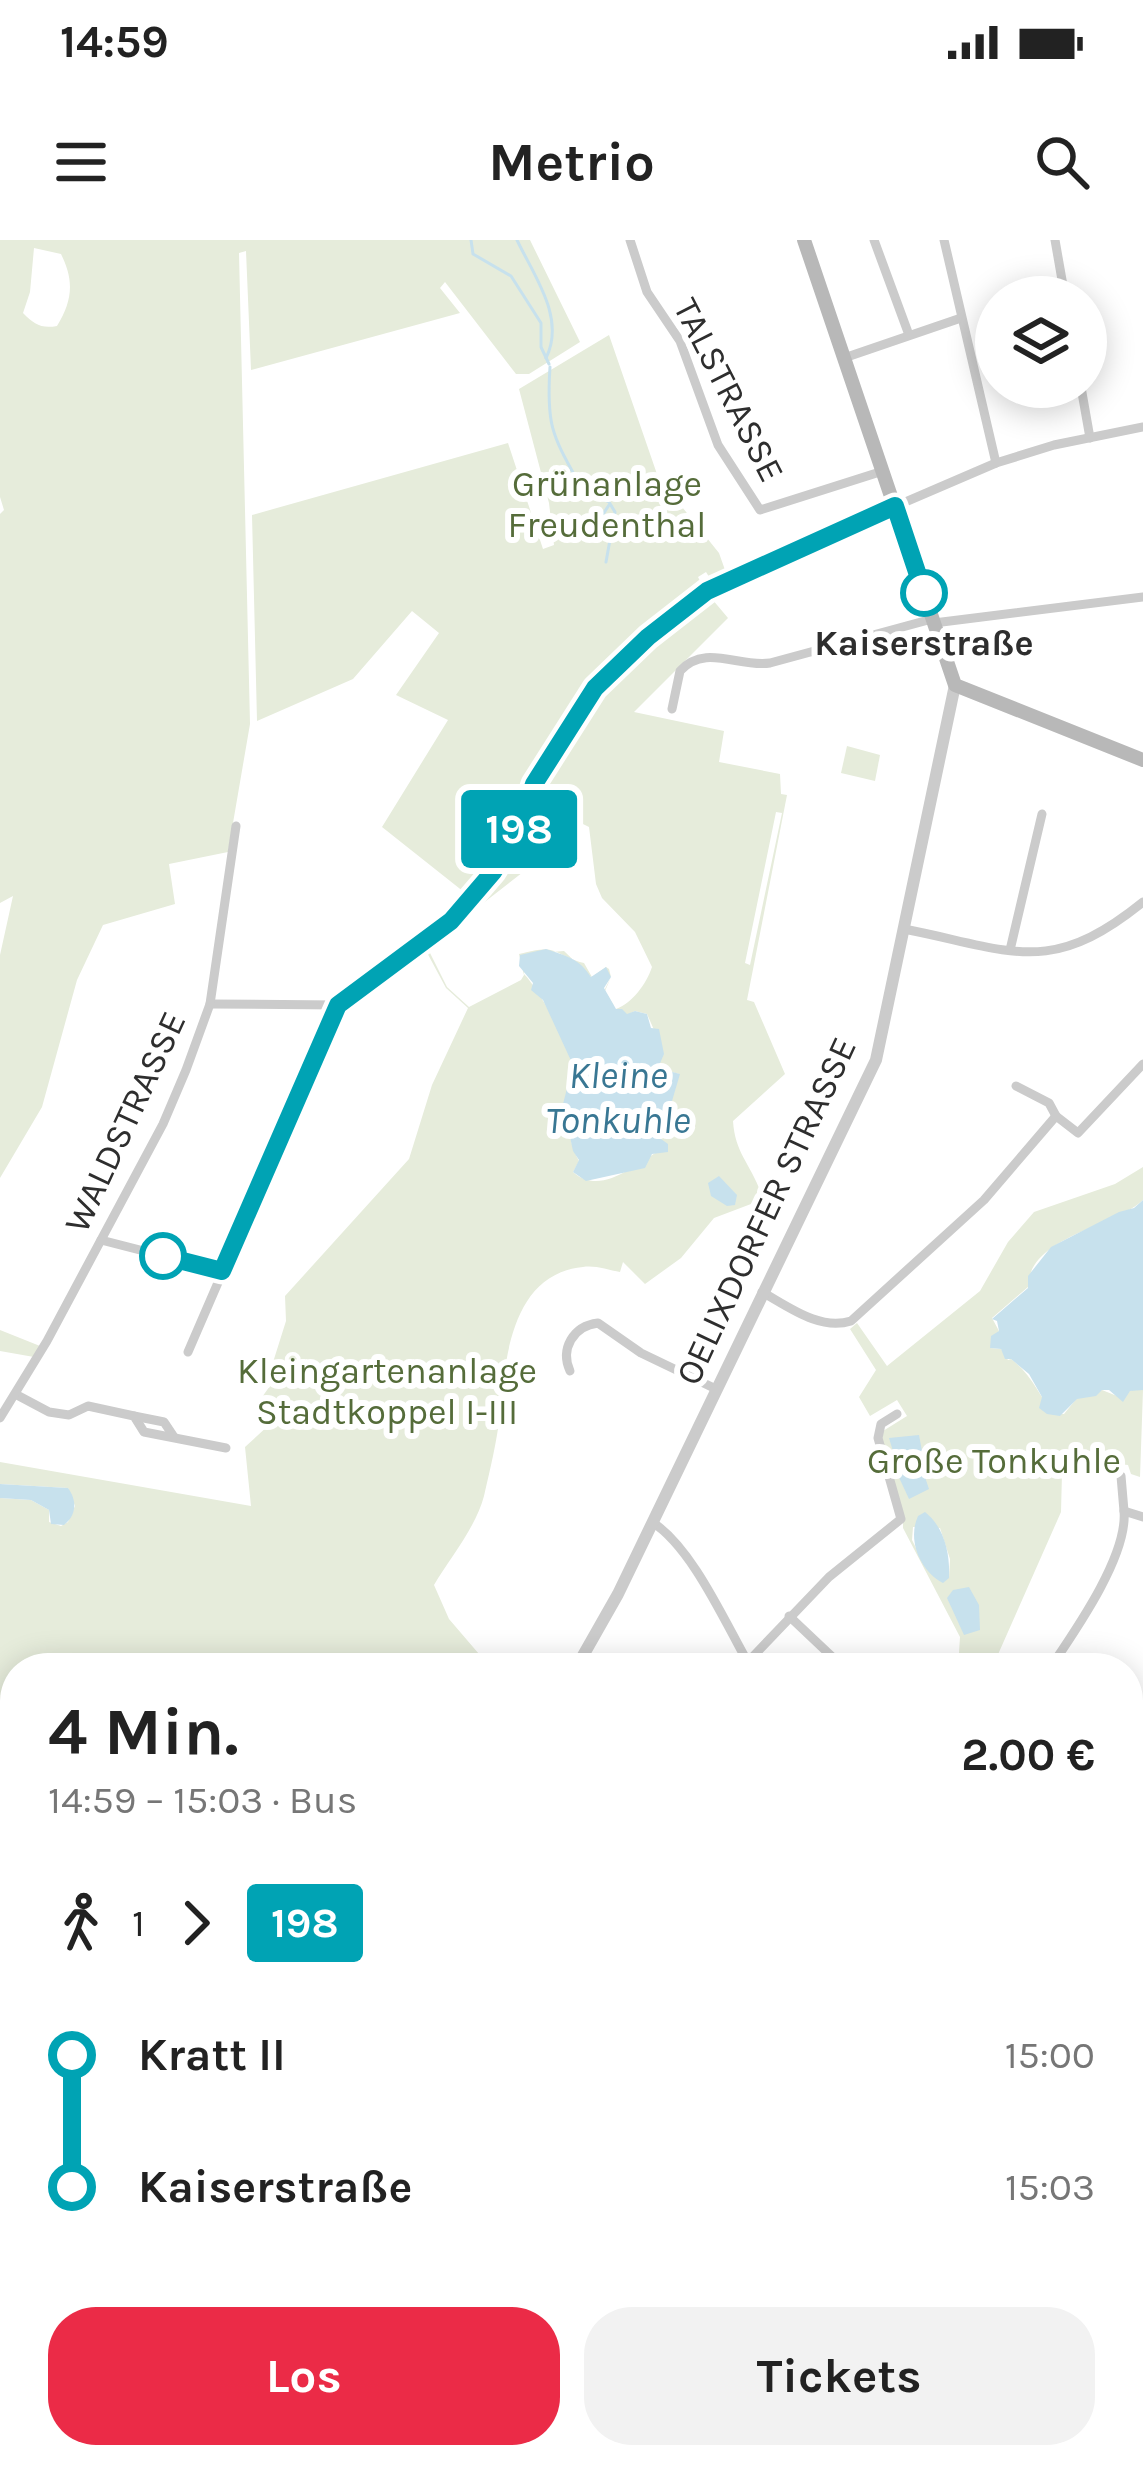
<!DOCTYPE html>
<html lang="de">
<meta charset="utf-8">
<style>
body{margin:0;font-family:Karla,sans-serif;background:#f2f2f2;color:#222;height:100vh;display:flex;flex-direction:column;font-size:45px;white-space:nowrap}
*{box-sizing:border-box;margin:0}
p{font-size:39px;color:#767676}
.icon{flex:none;width:66px;height:66px;fill:none;stroke:currentColor;stroke-width:2;stroke-linecap:round;stroke-linejoin:round}
.map{position:relative;flex:1;overflow:hidden}
.drawer{position:absolute;left:0px;top:1413px;width:1143px;height:816px;display:flex;flex-direction:column;background:#fff;border-radius:48px 48px 0 0;box-shadow:0 6px 30px #0003}
.drawer>*{flex:none}
.badge{padding:0 24px;border-radius:9px;font-size:42px;line-height:78px}
.tools{position:absolute;left:975px;top:36px;display:grid;gap:24px}
.tools a{display:grid;place-items:center;width:132px;height:132px;border-radius:50%;background:#fff;box-shadow:0 6px 30px #0003;font-size:60px}
.map>.badge{position:absolute;translate:-50% -50%;box-shadow:0 0 0 6px #fff}
.legs{display:flex;align-items:center;gap:18px;height:132px;padding:0 48px;font-size:39px}
.legs p{margin-inline-start:auto}
.headline{display:flex;align-items:center;justify-content:space-between;height:204px;padding:0 48px}
h1{font-size:66px;font-weight:700;line-height:90px}
.button{display:flex;gap:24px;margin-top:auto;padding:24px 48px}
.button a{flex:1;height:138px;border-radius:48px;background:#eb2b47;color:#fff;font-size:48px;font-weight:700;line-height:138px;text-align:center}
.button a+a{background:#f2f2f2;color:#222}
ul{padding:0 48px;list-style:none}
li{display:flex;align-items:center;gap:42px;height:132px;font-size:45px}
li i{display:grid;place-items:center;width:18px;height:100%;margin:0 15px;background:currentColor}
li i::after{content:'';width:30px;height:30px;margin:-15px;border:9px solid;border-radius:50%;background:#fff}
li p{margin-inline-start:auto}
li:first-child i{background:linear-gradient(#0000 50%,currentColor 0)}
li:last-child i{background:linear-gradient(currentColor 50%,#0000 0)}
.status{display:flex;justify-content:space-between;align-items:center;height:84px;padding:0 60px;background:#fff;direction:ltr}
.status svg{height:33px;fill:currentColor}
header{display:flex;justify-content:space-between;align-items:center;height:156px;padding:0 48px;background:#fff;font-size:54px;font-weight:700}
.map>svg:first-child{display:block}
</style>
<div class="status"><b>14:59</b><svg viewBox="0 0 49 12"><path d="M0 12V9h3v3zM5 12V6h3v6zM10 12V3h3v9zM15 12V0h3v12zM26 1h20v11H26zM47 4h2v5h-2z"/></svg></div>
<header><svg class="icon" aria-label="menu" viewBox="0 0 24 24"><path d="M4 6h16M4 12h16M4 18h16"/></svg>Metrio<svg class="icon" aria-label="search" viewBox="0 0 24 24"><circle cx="10" cy="10" r="6"/><path d="M15 15l6 6"/></svg></header>
<div class="map">
<svg width="1143" height="2229" viewBox="0 0 1143 2229">
<rect width="100%" height="100%" fill="#fff"/>
<!-- green -->
<g fill="#e6ecdb" fill-rule="evenodd">
<path d="M0 0H530L580 102 529 134H516L445 42 440 48 460 73 251 130 246 11 239 13 250 484 228 612 169 624 175 664 103 685 77 740 42 867 0 938V715L13 656 0 663V274L4 270 0 257ZM34 8 61 14C74 40 73 60 57 86 41 89 34 84 23 73L30 52Z"/>
<path d="M609 95 658 237 719 313 725 330 711 340 706 332 698 337 702 345 643 389 599 431 529 540 513 590 469 656 382 587 448 480 396 455 439 393 412 371 353 439 257 481 252 275 508 203 543 309 554 305 549 263 519 149Z"/>
<path d="M712 359 728 378 634 472 724 491 719 522 780 534 781 554 787 555 747 760 754 762 785 834 733 881C735 913 750 923 761 953L751 964 714 978 681 1018 645 1044 623 1022 620 1032C608 1030 595 1025 583 1027 511 1034 505 1120 500 1174 497 1201 490 1230 484 1256 476 1287 450 1318 434 1345L449 1379 491 1428H177L171 1416 159 1421 156 1428H15V1566L0 1545V1258L31 1260 49 1270V1282L61 1286 68 1282 75 1266 68 1248 0 1244V1222L251 1266 245 1207 270 1184 260 1160 272 1143 269 1135 286 1081 285 1056 409 919 432 845 468 768 446 748 424 707C461 674 497 641 521 597 530 581 531 562 539 545 578 468 640 404 712 359ZM776 572 782 573 750 725 745 723ZM577 581 589 587 596 644 602 658 635 692 652 727C646 745 632 763 616 769L605 751 611 737 609 729 606 727 592 737 584 723C551 714 560 703 519 714L524 735 521 740 469 767 447 747 427 707 545 615ZM564 711 591 737 604 731 611 737 604 751 616 769 627 775 635 771 647 774 662 808 658 828 679 834 664 884 655 890 657 912C633 926 600 956 573 932L579 921C560 886 574 861 573 827 572 808 538 748 524 734L526 714Z"/>
<path d="M847 506 880 515 875 541 841 533Z"/>
<path d="M1143 927V960C1113 988 1029 996 1028 1047L992 1078 999 1091 990 1108 1001 1109 1008 1120 1011 1119C1033 1135 1038 1156 1055 1174H1064L1077 1158 1102 1150 1117 1156 1135 1149 1143 1150 1140 1237 1131 1234 1128 1225 1067 1218 1062 1233 1061 1272 992 1428H958L960 1397 903 1288V1274L880 1198 883 1191 907 1176 897 1160 870 1176 859 1157 876 1130 850 1089 857 1083 887 1126 980 1051 1008 1002 1034 972 1115 944ZM913 1287 940 1288 950 1319 949 1338 926 1328 912 1300Z"/>
<path d="M0 1090 40 1106 34 1117 0 1111Z"/>
<path d="M1143 1603V1896L1128 1885V1632Z"/>
<path d="M1143 2054V2229H845L849 2214H1128V2056Z"/>
<path d="M138 2214H558L585 2229H130Z"/>
<path d="M744 2214H811L806 2229H734Z"/>
</g>
<!-- water -->
<g fill="#c7e1ed">
<path d="M546 709C566 716 579 718 591 737L606 727 611 737 604 748 616 769H622L627 774 635 771 647 774 651 788 659 789 664 814 658 828 680 834 672 861 673 881 657 888 654 894 668 904V912L652 914 645 928 586 941 573 932 579 920 573 911 563 864 573 825 543 760 531 750 533 743 519 726 520 715Z"/>
<path d="M719 936 737 955 735 965 727 966 711 956 708 943Z"/>
<path d="M1143 960V1150L1130 1151 1123 1162 1109 1150H1102L1096 1156 1077 1159 1060 1176 1047 1174 1039 1168 1042 1157 1029 1134 1011 1119H1005L1001 1109 990 1108 991 1096 999 1091 997 1081 992 1079 1028 1048V1036L1051 1007 1119 972 1134 968Z"/>
<path d="M919 1195 922 1211 895 1218 889 1198Z"/>
<path d="M905 1226 922 1228 929 1249 909 1259 896 1231Z"/>
<path d="M0 1244 68 1248C77 1260 77 1275 64 1285L51 1284 49 1270 31 1260 0 1258Z"/>
<path d="M925 1272C945 1288 950 1314 949 1338L943 1343C920 1331 907 1300 918 1276Z"/>
<path d="M969 1347 979 1365 980 1390 964 1395 947 1358 953 1350Z"/>
</g>
<g fill="none" stroke-linecap="round" stroke-linejoin="round">
<!-- stream -->
<g stroke="#c7e1ed" stroke-width="3">
<path d="M471 0 473 14 511 36 541 83V107L549 124"/>
<path d="M517 0C534 36 566 78 546 118"/>
<path d="M550 127C546 188 553 196 581 247"/>
<path d="M583 250 609 262 615 272 606 322"/>
<path d="M609 265 598 282 604 287 613 285"/>
</g>
<!-- minor -->
<g stroke="#cbcbcb" stroke-width="9">
<path d="M630 0 647 52 680 101 718 205 760 270 883 231"/>
<path d="M874 0 909 95"/>
<path d="M944 0 996 223"/>
<path d="M1055 0 1065 57"/>
<path d="M844 118 961 78"/>
<path d="M1081 147 1090 198"/>
<path d="M934 383 1143 357"/>
<path d="M672 469 680 431C705 403 739 428 770 423L932 379"/>
<path d="M904 689C1012 710 1049 738 1143 662"/>
<path d="M1010 710 1042 574"/>
<path d="M210 764 338 765 451 681 493 632 518 592 534 544 595 448 686 366 738 334 996 223 1054 205 1143 187"/>
<path d="M1016 846 1049 863 1056 876"/>
<path d="M101 1000 222 1031"/>
<path d="M762 1052C789 1067 820 1091 851 1081L984 960 1056 876 1078 893 1143 824"/>
<path d="M188 1112 338 765"/>
<path d="M570 1131C560 1109 573 1086 598 1083L641 1113 716 1149"/>
<path d="M17 1155 49 1172 69 1175 88 1166 134 1176 144 1192 226 1208"/>
<path d="M134 1176 164 1182 174 1197"/>
<path d="M0 1178 47 1101 163 884 186 830 210 764 236 586"/>
<path d="M1121 1236 1124 1271"/>
<path d="M652 1282C693 1308 726 1385 751 1428"/>
<path d="M789 1376 844 1428"/>
<path d="M742 1428 829 1337 901 1279 878 1198 881 1184 897 1174"/>
<path d="M1050 1428C1075 1391 1128 1316 1124 1271L1143 1277"/>
<path d="M0 1626 15 1614"/>
<path d="M0 1636 15 1676"/>
<path d="M0 1738 15 1729"/>
<path d="M1128 1893 1143 1902"/>
<path d="M0 2099 15 2076"/>
<path d="M568 2214 593 2229"/>
<path d="M30 2229 40 2214"/>
<path d="M253 2229 260 2214"/>
<path d="M651 2229 659 2214"/>
</g>
<!-- tertiary -->
<g stroke="#cbcbcb" stroke-width="12">
<path d="M576 1428 618 1354 876 820 955 445"/>
<path d="M0 1947 15 1931"/>
</g>
<!-- secondary -->
<path stroke="#b8b8b8" stroke-width="14" d="M804 0 955 445 1143 520"/>
<!-- primary -->
<g stroke="#a6a6a6" stroke-width="15">
<path d="M1128 1604 1143 1575"/>
<path d="M817 2229 822 2214"/>
</g>
</g>
<g fill="none" stroke-linecap="round" stroke-linejoin="round">
<!-- line-1 casing -->
<g stroke="#fff" stroke-width="27">
<path id="line-1" d="M163 1016 222 1031 338 765 451 681 493 632 518 592 534 544 595 448 648 397 707 351 895 266 924 353"/>
</g>
<!-- line-1 -->
<use href="#line-1" stroke="#00a3b4" stroke-width="18"/>
</g>
<!-- markers -->
<g fill="#fff" stroke="#00a3b4" stroke-width="6">
<circle cx="924" cy="353" r="21"/>
<circle cx="163" cy="1016" r="21"/>
</g>
<g text-anchor="middle" dominant-baseline="central" stroke-width="12" stroke-linejoin="round" paint-order="stroke">
<!-- street labels -->
<g font-size="36" fill="#2e2e2e" stroke="#fff">
<text transform="translate(729 150) rotate(63)">TALSTRASSE</text>
<text transform="translate(125 882) rotate(-65)">WALDSTRASSE</text>
<text transform="translate(766 971) rotate(-65)">OELIXDORFER STRASSE</text>
</g>
<!-- park labels -->
<g font-size="36" fill="#556c3a" stroke="#fff">
<text x="607" y="244">Grünanlage<tspan x="607" dy="41">Freudenthal</tspan></text>
<text x="387" y="1131">Kleingartenanlage<tspan x="387" dy="41">Stadtkoppel I-III</tspan></text>
<text x="994" y="1221">Große Tonkuhle</text>
</g>
<!-- stop labels -->
<g font-size="36" font-weight="bold" fill="#2e2e2e" stroke="#fff">
<text x="924" y="403">Kaiserstraße</text>
</g>
<!-- water labels -->
<g font-size="39" font-style="italic" fill="#397793" stroke="#fff">
<text x="618" y="835">Kleine<tspan x="618" dy="45">Tonkuhle</tspan></text>
</g>
</g>
</svg>
<div class="tools">
<a><svg class="icon" aria-label="layers" viewBox="0 0 24 24"><path d="M12 4l9 5-9 5-9-5zM3 14l9 5 9-5"/></svg></a>
</div>
<b class="badge" style="left:519px;top:589px;background:#00a3b4;color:#fff">198</b>
<section class="drawer">
<div class="headline"><div><h1>4 Min.</h1><p>14:59 – 15:03 · Bus</p></div><b>2.00 €</b></div>
<div class="legs"><svg class="icon" aria-label="walk" viewBox="0 0 24 24"><circle cx="13" cy="4" r="2"/><path d="M13 8l-2 6 4 7M11 14l-3 7M7 12l3-4h3l4 4"/></svg>1<svg class="icon" aria-label="forward" viewBox="0 0 24 24"><path d="M9 5l7 7-7 7"/></svg><b class="badge" style="background:#00a3b4;color:#fff">198</b></div>
<ul>
<li><i style="color:#00a3b4"></i><b>Kratt II</b><p>15:00</p></li>
<li><i style="color:#00a3b4"></i><b>Kaiserstraße</b><p>15:03</p></li>
</ul>
<div class="button"><a>Los</a><a>Tickets</a></div>
</section>
</div>
